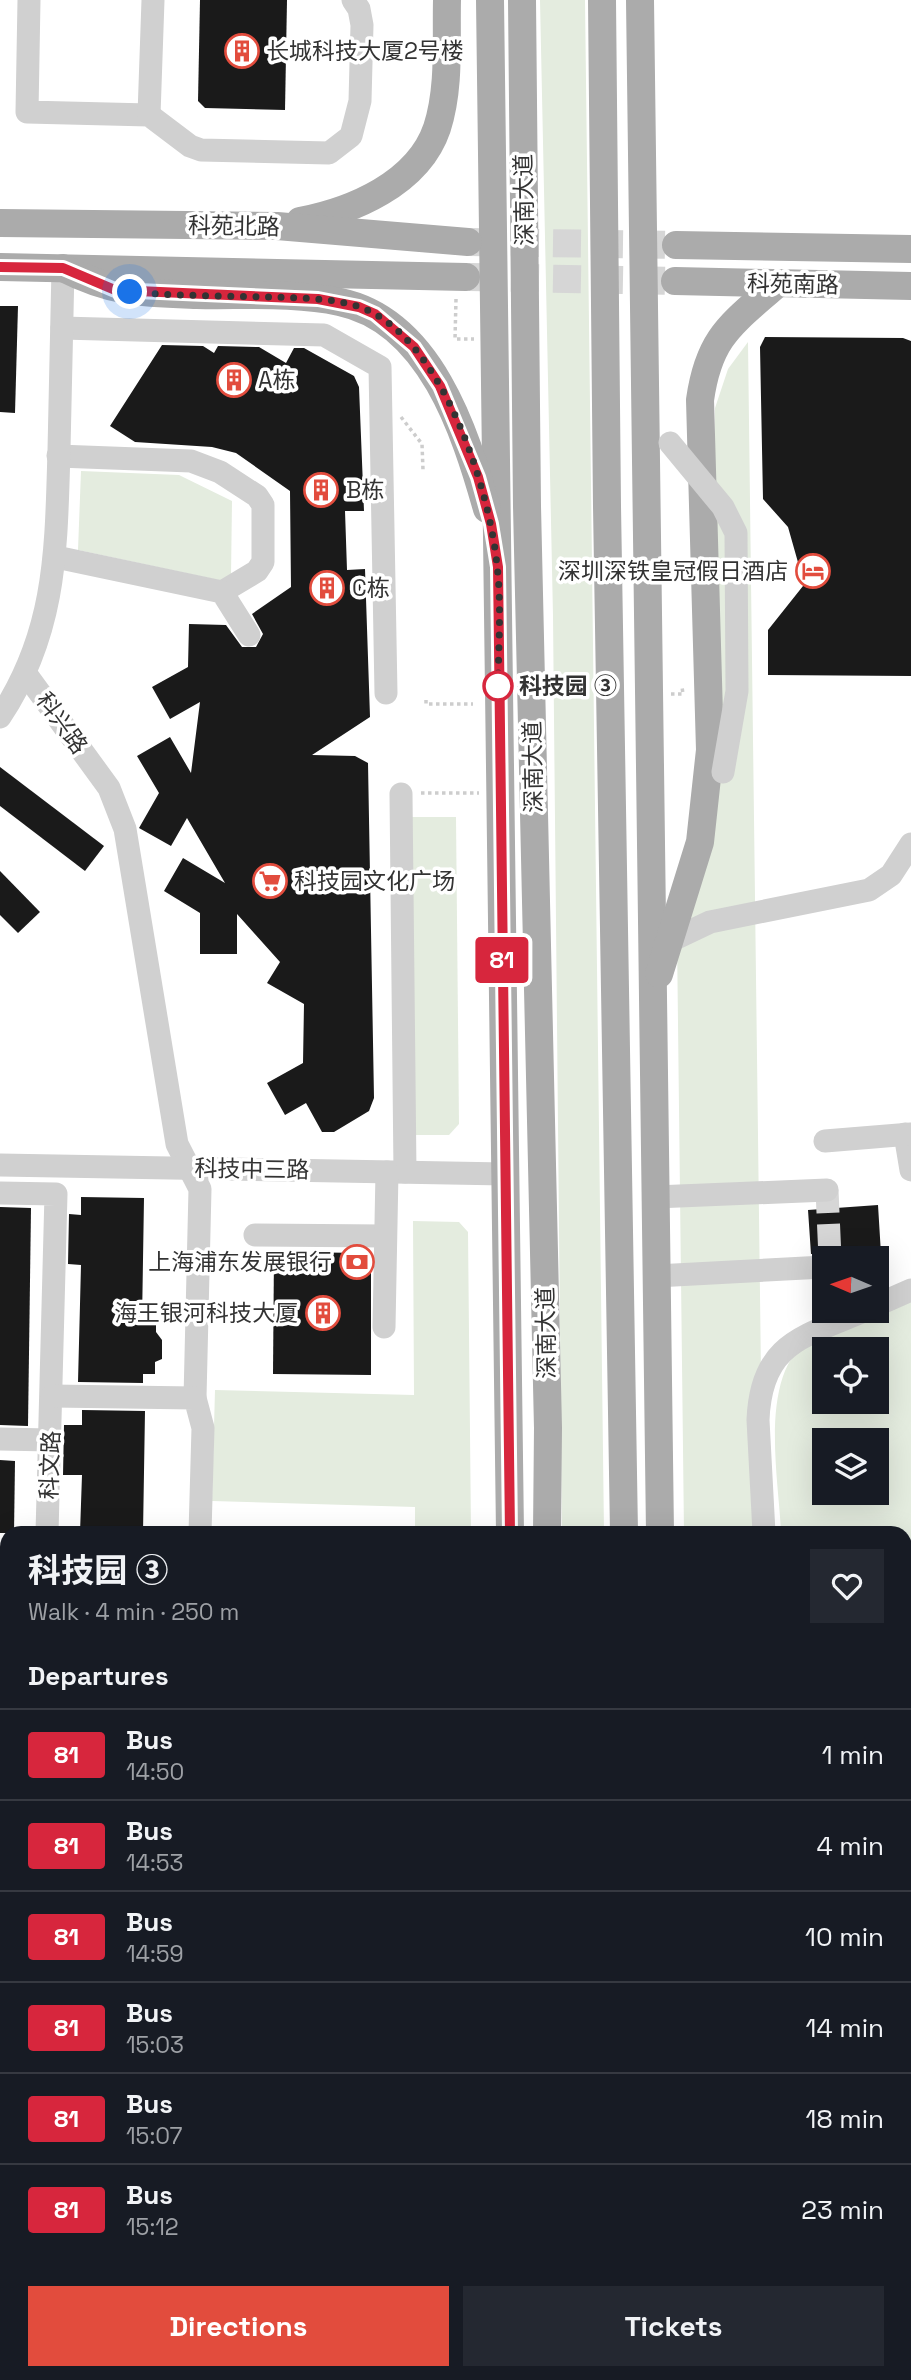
<!DOCTYPE html>
<meta charset="utf-8">
<style>
body{margin:0;font-family:"Space Grotesk","Noto Sans SC",sans-serif;background:#242831;color:#f1f3f6;height:100vh;display:flex;flex-direction:column;font-size:26px;white-space:nowrap}
*{box-sizing:border-box;margin:0}
p{font-size:23px;color:#9ea1a6}
.icon{flex:none;width:38px;height:38px;fill:none;stroke:currentColor;stroke-width:2;stroke-linecap:round;stroke-linejoin:round}
.map{position:relative;flex:1;overflow:hidden}
.sheet{position:absolute;left:0px;top:1526px;width:912px;height:854px;display:flex;flex-direction:column;background:#171b24;border-radius:21px 21px 0 0;box-shadow:0 7px 28px #0002}
.sheet>*{flex:none}
.badge{padding:0 14px;border-radius:5px;font-size:24px;line-height:46px}
.needle{width:46px;rotate:272deg}
.buttons{position:absolute;left:812px;top:1246px;display:grid;gap:14px}
.buttons a{display:grid;place-items:center;width:77px;height:77px;border-radius:0px;background:#171b24;box-shadow:0 7px 28px #0002;font-size:35px}
.you{position:absolute;width:35px;height:35px;margin:-18px;border:5px solid #fff;border-radius:50%;background:#1a73e8;box-shadow:0 0 0 10px #1a73e833}
.map>.badge{position:absolute;translate:-50% -50%;box-shadow:0 0 0 4px #fff}
h2{padding:0 28px;font-size:26px;line-height:63px}
.round{display:grid;place-items:center;flex:none;width:74px;height:74px;border-radius:0px;background:#242831}
.summary{display:flex;align-items:center;justify-content:space-between;height:119px;padding:0 28px}
h1{font-size:33px;font-weight:700;line-height:52px}
.cta{display:flex;gap:14px;margin-top:auto;padding:14px 28px}
.cta a{flex:1;height:80px;border-radius:0px;background:#e24c3d;color:#fff;font-size:28px;font-weight:700;line-height:80px;text-align:center}
.cta a+a{background:#242831;color:#f1f3f6}
ul{padding:0;list-style:none}
li{display:flex;align-items:center;gap:21px;height:91px;padding:0 28px;border-top:2px solid #363941}
li div{flex:1}
li b{display:block;font-size:26px}
li em{font-style:normal}
li .badge{min-width:77px;font-weight:700;text-align:center}
.map>svg:first-child{display:block}
</style>
<div class="map">
<svg width="911" height="2380" viewBox="0 0 911 2380">
<rect width="100%" height="100%" fill="#fff"/>
<!-- green -->
<g fill="#e4ecdf" fill-rule="evenodd">
<path d="M540 0H585L604 1533H562L553 616Z"/>
<path d="M748 342 763 1533H684L677 938 707 817 715 408 728 369Z"/>
<path d="M81 471 179 475 232 501 231 576 223 581 78 550Z"/>
<path d="M412 817H456L459 1124 449 1135H415Z"/>
<path d="M413 1221 459 1222 468 1232 471 1533H415V1507L212 1501 215 1390 414 1395Z"/>
<path d="M911 1301V1745L905 1742V1533H781C779 1477 756 1368 815 1336 844 1320 880 1312 911 1301ZM824 1349H877V1402H824ZM824 1440H877V1493H824Z"/>
<rect x="420" y="2373" width="72" height="7"/>
<rect x="693" y="2373" width="79" height="7"/>
</g>
<!-- building -->
<g fill="#1a1a1a">
<path d="M200 0H287L285 110 205 108 198 101Z"/>
<path d="M0 306H18L15 413 0 412Z"/>
<path d="M765 337 903 338 911 341V676L768 675V630L803 586V580L788 527 763 499 760 347Z"/>
<path d="M162 345 203 346 214 353 218 346 259 347 286 363 294 348H304L354 376 359 387 364 511H345L347 570 365 569 370 717 312 755 355 756 368 763 374 1098 369 1111 334 1132H322L306 1103 285 1115 267 1083 303 1063 304 1004 267 983 280 962 237 914V954H200V913L164 891 183 858 225 883 187 818 171 846 139 828 159 793 137 756 170 737 191 773 200 702 170 719 152 687 188 667 189 624 226 625 242 647H256L263 634 252 614 291 587 290 491 236 453 212 447 135 442 110 426Z"/>
<path d="M0 767 104 846 85 871 0 806Z"/>
<path d="M0 871 40 912 18 933 0 915Z"/>
<path d="M81 1197 144 1198 142 1322H156V1332L162 1340V1359L155 1362V1374H143V1383L78 1382 81 1265 68 1264 69 1214 81 1215Z"/>
<path d="M878 1205 881 1254 834 1257 824 1253 811 1254 808 1210Z"/>
<path d="M0 1207 31 1208 28 1426 0 1425Z"/>
<path d="M274 1252 371 1253V1375L273 1374Z"/>
<path d="M82 1410 145 1411 143 1533H80L82 1475H63L64 1425H82Z"/>
<path d="M0 1460 15 1461 14 1533H0Z"/>
</g>
<g fill="none" stroke-linecap="round" stroke-linejoin="round">
<!-- minor-tunnel -->
<path stroke="#d6d6d6" stroke-width="23" stroke-dasharray="23 11" stroke-linecap="butt" d="M827 1190 830 1258"/>
<!-- major-tunnel -->
<g stroke="#d6d6d6" stroke-width="28" stroke-dasharray="28 14" stroke-linecap="butt">
<path d="M469 242 676 245"/>
<path d="M469 277 675 281"/>
</g>
<!-- path -->
<g stroke="#cdcdcd" stroke-width="3.5" stroke-dasharray="3.5 3.5" stroke-linecap="butt">
<path d="M456 299 455 339H474"/>
<path d="M401 417 422 444 423 470"/>
<path d="M671 694H683L682 687"/>
<path d="M426 700V704H473"/>
<path d="M421 793H479"/>
</g>
<!-- minor -->
<g stroke="#d0d0d0" stroke-width="23">
<path d="M29 0 27 112 149 115 190 146 201 150 329 153 351 136 360 101 362 25 359 9 353 0"/>
<path d="M149 115 153 0"/>
<path d="M62 328 324 335 380 367 386 693"/>
<path d="M58 456 191 461 220 472 257 496 263 505V562L257 571 222 592"/>
<path d="M56 557 222 592 249 635"/>
<path d="M26 674 109 788 125 829 177 1144 200 1189 195 1398"/>
<path d="M0 717C57 631 56 549 59 450 60 389 62 329 63 268"/>
<path d="M401 794 405 1172"/>
<path d="M670 941 710 922 869 890 891 875 911 844"/>
<path d="M905 1134 911 1170"/>
<path d="M825 1141 911 1134"/>
<path d="M0 1165 505 1174"/>
<path d="M0 1193 56 1194 47 1533"/>
<path d="M655 1197 827 1190"/>
<path d="M255 1235 385 1236"/>
<path d="M656 1276 824 1267"/>
<path d="M877 1305 911 1290"/>
<path d="M384 1327 387 1172"/>
<path d="M52 1396 195 1398 203 1428 200 1533"/>
<path d="M0 1439 50 1440"/>
<path d="M764 1533 758 1420C761 1342 804 1337 864 1311"/>
<path d="M0 1832 5 1615"/>
<path d="M0 1865H7"/>
<path d="M905 1903H911"/>
<path d="M905 2030H911"/>
<path d="M0 2099 7 2100"/>
<path d="M0 2327H7"/>
<path d="M170 2380 171 2373"/>
<path d="M795 2380V2373"/>
</g>
<!-- major -->
<g stroke="#ababab" stroke-width="28">
<path d="M490 0 510 1533"/>
<path d="M522 0 527 506 548 1428 547 1533"/>
<path d="M602 0 607 506 624 1533"/>
<path d="M640 0 660 1533"/>
<path d="M300 221C352 211 418 184 437 128 450 88 446 42 447 0"/>
<path d="M0 223 277 226 468 242"/>
<path d="M676 245 911 249"/>
<path d="M0 267 466 277"/>
<path d="M63 268C112 293 143 293 197 295 243 296 295 292 340 302 430 321 465 431 487 509"/>
<path d="M675 281 911 286"/>
<path d="M659 974 700 842 710 750 700 400C709 336 732 324 778 283"/>
<path d="M0 2136H7"/>
<path d="M652 2373 653 2380"/>
<path d="M522 2380 523 2373"/>
<path d="M550 2380V2373"/>
</g>
<!-- minor-bridge -->
<path stroke="#d0d0d0" stroke-width="23" d="M670 443 723 507 736 533 737 691 723 772"/>
</g>
<g fill="none" stroke-linecap="round" stroke-linejoin="round">
<!-- line casing -->
<g stroke="#fff" stroke-width="16">
<path id="line" d="M0 267 63 268 115 290 318 299 359 307 375 314 414 347 440 386 478 477 491 524 498 567 510 1533"/>
</g>
<!-- line -->
<use href="#line" stroke="#d7263d" stroke-width="10"/>
<!-- walk -->
<path stroke="#333" stroke-width="7" stroke-dasharray="0 12.6" d="M130 292C178 296 226 296 273 297 301 298 330 298 357 306 441 333 489 486 497 565 502 607 498 651 498 692V686"/>
</g>
<!-- icons -->
<defs>
<g id="building-ring" transform="scale(1.75)"><circle r="9.5" fill="#fff" stroke="#e24c3d" stroke-width="1.5"/><path d="M-4-6H4V6H1V3H-1V6H-4ZM-2.5-4.3h1.7v1.8h-1.7ZM.8-4.3h1.7v1.8H.8ZM-2.5-1h1.7V.8h-1.7ZM.8-1h1.7V.8H.8Z" fill="#e24c3d"/></g>
<g id="hotel-ring" transform="scale(1.75)"><circle r="9.5" fill="#fff" stroke="#e24c3d" stroke-width="1.5"/><path d="M-6-4.5h1.5V1H6V5H4.5V3h-9V5H-6ZM-4 0a1.8 1.8 0 1 1 3.6 0ZM.5 0V-2.5h3Q6-2.5 6 0Z" fill="#e24c3d"/></g>
<g id="supermarket-ring" transform="scale(1.75)"><circle r="9.5" fill="#fff" stroke="#e24c3d" stroke-width="1.5"/><path d="M-6-5.5h2.5l.6 2H6L4.5 2H-2.5L-4.4-4H-6ZM-1.5 3.2a1.3 1.3 0 1 0 .1 0ZM3 3.2a1.3 1.3 0 1 0 .1 0Z" fill="#e24c3d"/></g>
<g id="bank-ring" transform="scale(1.75)"><circle r="9.5" fill="#fff" stroke="#e24c3d" stroke-width="1.5"/><path d="M-6-4H6V4H-6ZM0-2.3a2.3 2.3 0 1 0 0 4.6a2.3 2.3 0 1 0 0-4.6Z" fill="#e24c3d"/></g>
</defs>
<g fill-rule="evenodd">
<use href="#building-ring" x="242" y="51"/>
<use href="#building-ring" x="234" y="380"/>
<use href="#building-ring" x="321" y="490"/>
<use href="#hotel-ring" x="813" y="571"/>
<use href="#building-ring" x="327" y="588"/>
<use href="#supermarket-ring" x="270" y="881"/>
<use href="#bank-ring" x="357" y="1262"/>
<use href="#building-ring" x="323" y="1313"/>
</g>
<!-- markers -->
<circle fill="#fff" stroke="#d7263d" stroke-width="3.5" cx="498" cy="686" r="14"/>
<g text-anchor="middle" dominant-baseline="central" stroke-width="7" stroke-linejoin="round" paint-order="stroke">
<!-- poi labels -->
<g font-size="23" fill="#333" stroke="#fff" text-anchor="start">
<text x="266" y="51">长城科技大厦2号楼</text>
<text x="258" y="380">A栋</text>
<text x="346" y="490">B栋</text>
<text x="788" y="571" text-anchor="end">深圳深铁皇冠假日酒店</text>
<text x="352" y="588">C栋</text>
<text x="294" y="881">科技园文化广场</text>
<text x="332" y="1262" text-anchor="end">上海浦东发展银行</text>
<text x="298" y="1313" text-anchor="end">海王银河科技大厦</text>
</g>
<!-- street labels -->
<g font-size="23" fill="#333" stroke="#fff">
<text transform="translate(524 200) rotate(-91)">深南大道</text>
<text transform="translate(234 226) rotate(1)">科苑北路</text>
<text transform="translate(793 284) rotate(1)">科苑南路</text>
<text transform="translate(62 723) rotate(54)">科兴路</text>
<text transform="translate(533 767) rotate(-91)">深南大道</text>
<text transform="translate(252 1169) rotate(1)">科技中三路</text>
<text transform="translate(546 1333) rotate(-91)">深南大道</text>
<text transform="translate(50 1465) rotate(-88)">科文路</text>
</g>
<!-- stop labels -->
<g font-size="23" font-weight="bold" fill="#333" stroke="#fff" text-anchor="start">
<text x="519" y="686">科技园 ③</text>
</g>
</g>
</svg>
<div class="buttons">
<a><svg class="needle" viewBox="-14 -14 28 28"><path d="M0-13l5 13h-10z" fill="#e53935"/><path d="M0 13l5-13h-10z" fill="#9ea1a6"/></svg></a>
<a><svg class="icon" aria-label="locate" viewBox="0 0 24 24"><circle cx="12" cy="12" r="6"/><path d="M12 2v4M12 18v4M2 12h4M18 12h4"/></svg></a>
<a><svg class="icon" aria-label="layers" viewBox="0 0 24 24"><path d="M12 4l9 5-9 5-9-5zM3 14l9 5 9-5"/></svg></a>
</div>
<div class="you" style="left:130px;top:292px"></div>
<b class="badge" style="left:502px;top:960px;background:#d7263d;color:#fff">81</b>
<section class="sheet">
<div class="summary"><div><h1>科技园 ③</h1><p>Walk · 4 min · 250 m</p></div><a class="round"><svg class="icon" aria-label="heart" viewBox="0 0 24 24"><path d="M12 20l-8-8c-3-5 5-10 8-4 3-6 11-1 8 4z"/></svg></a></div>
<h2>Departures</h2>
<ul>
<li><span class="badge" style="background:#d7263d;color:#fff">81</span><div><b>Bus</b><p>14:50</p></div><em>1 min</em></li>
<li><span class="badge" style="background:#d7263d;color:#fff">81</span><div><b>Bus</b><p>14:53</p></div><em>4 min</em></li>
<li><span class="badge" style="background:#d7263d;color:#fff">81</span><div><b>Bus</b><p>14:59</p></div><em>10 min</em></li>
<li><span class="badge" style="background:#d7263d;color:#fff">81</span><div><b>Bus</b><p>15:03</p></div><em>14 min</em></li>
<li><span class="badge" style="background:#d7263d;color:#fff">81</span><div><b>Bus</b><p>15:07</p></div><em>18 min</em></li>
<li><span class="badge" style="background:#d7263d;color:#fff">81</span><div><b>Bus</b><p>15:12</p></div><em>23 min</em></li>
</ul>
<div class="cta"><a>Directions</a><a>Tickets</a></div>
</section>
</div>
